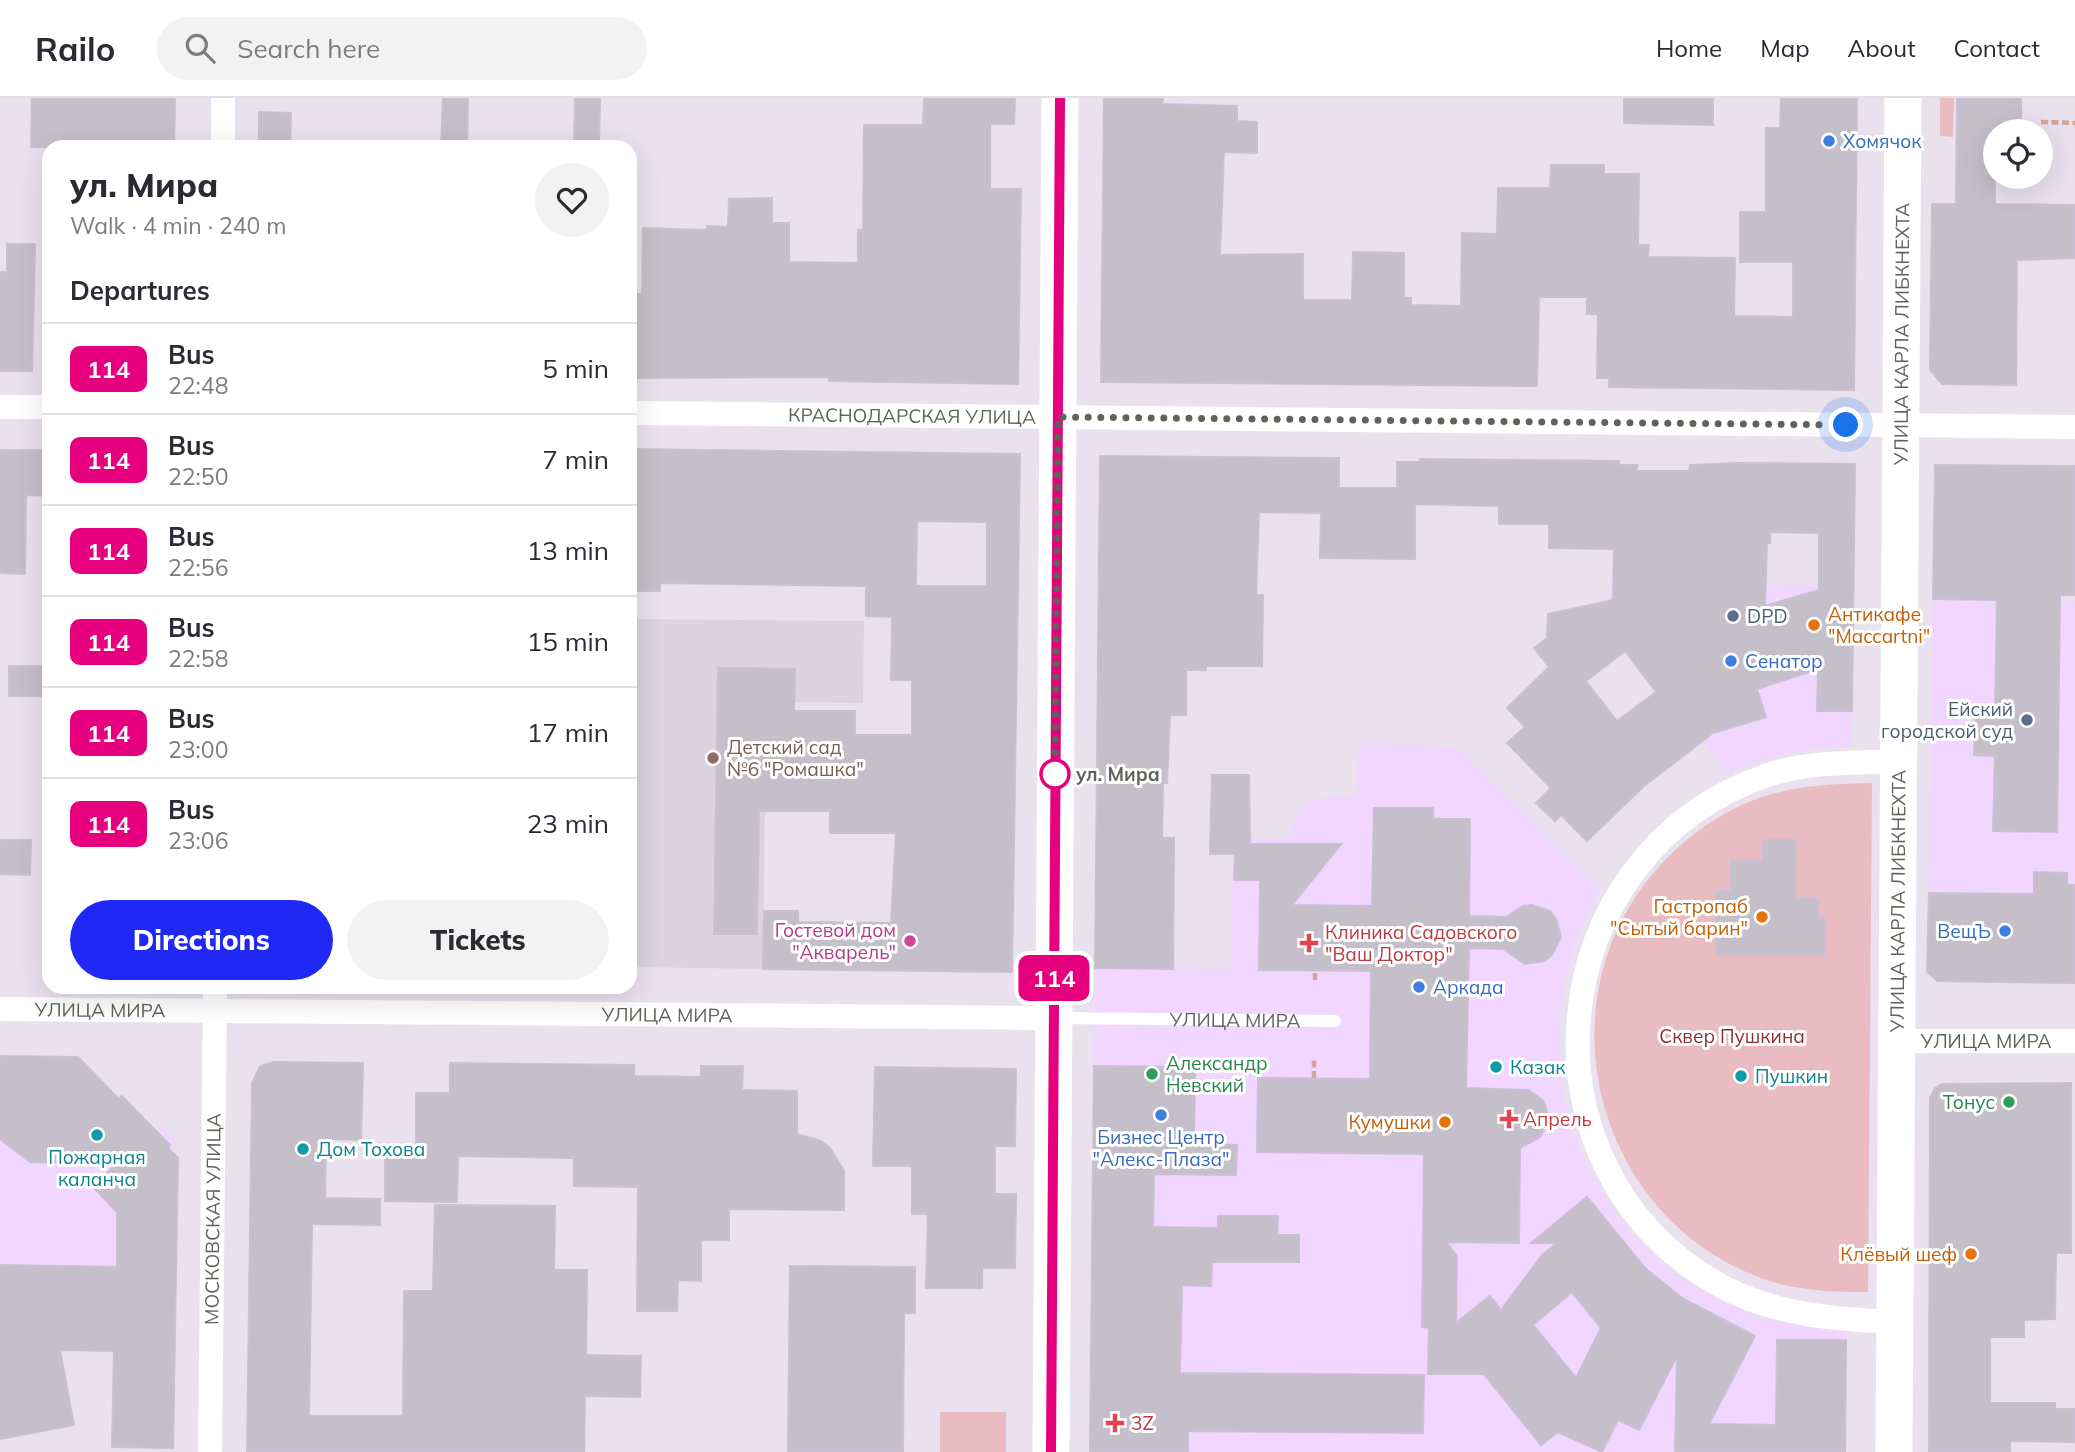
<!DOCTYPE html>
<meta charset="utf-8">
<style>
body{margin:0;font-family:Mulish,sans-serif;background:#f2f2f3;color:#2b2b33;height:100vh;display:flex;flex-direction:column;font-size:26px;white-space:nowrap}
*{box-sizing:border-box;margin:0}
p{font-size:23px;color:#7c7c81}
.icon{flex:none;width:38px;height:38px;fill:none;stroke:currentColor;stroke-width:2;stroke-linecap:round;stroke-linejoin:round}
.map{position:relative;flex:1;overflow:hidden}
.side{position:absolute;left:42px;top:42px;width:595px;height:854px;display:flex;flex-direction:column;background:#fff;border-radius:21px;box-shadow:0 7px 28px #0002}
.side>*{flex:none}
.badge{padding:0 14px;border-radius:10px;font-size:24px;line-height:46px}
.controls{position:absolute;left:1983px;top:21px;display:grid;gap:14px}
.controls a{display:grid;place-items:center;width:70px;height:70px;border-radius:50%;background:#fff;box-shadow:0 7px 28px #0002;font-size:35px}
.you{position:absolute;width:35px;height:35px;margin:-18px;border:5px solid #fff;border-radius:50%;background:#1a73e8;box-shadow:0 0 0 10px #1a73e833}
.map>.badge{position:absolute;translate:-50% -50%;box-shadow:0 0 0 4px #fff}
h2{padding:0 28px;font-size:26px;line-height:63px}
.round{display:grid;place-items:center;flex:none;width:74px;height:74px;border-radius:37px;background:#f2f2f3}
.head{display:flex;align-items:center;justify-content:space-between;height:119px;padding:0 28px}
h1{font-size:33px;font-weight:800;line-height:52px}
.button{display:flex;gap:14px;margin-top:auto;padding:14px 28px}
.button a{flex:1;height:80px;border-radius:42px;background:#2028f6;color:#fff;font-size:28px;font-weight:800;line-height:80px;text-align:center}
.button a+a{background:#f2f2f3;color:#2b2b33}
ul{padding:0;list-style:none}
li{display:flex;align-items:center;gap:21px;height:91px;padding:0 28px;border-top:2px solid #e1e1e2}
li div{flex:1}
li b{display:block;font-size:26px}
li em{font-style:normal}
li .badge{min-width:77px;font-weight:700;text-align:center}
header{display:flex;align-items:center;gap:42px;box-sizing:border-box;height:98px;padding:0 35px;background:#fff;border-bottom:2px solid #e1e1e2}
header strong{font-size:33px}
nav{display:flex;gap:38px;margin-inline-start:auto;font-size:24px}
.search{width:490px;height:63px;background:#f2f2f3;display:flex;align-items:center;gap:18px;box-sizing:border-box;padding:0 24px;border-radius:38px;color:#7c7c81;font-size:26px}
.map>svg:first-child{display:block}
</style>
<header>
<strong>Railo</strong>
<div class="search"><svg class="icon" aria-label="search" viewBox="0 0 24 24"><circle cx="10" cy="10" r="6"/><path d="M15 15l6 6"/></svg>Search here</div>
<nav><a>Home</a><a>Map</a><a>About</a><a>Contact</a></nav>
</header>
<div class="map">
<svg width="2075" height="1354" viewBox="0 0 2075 1354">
<rect width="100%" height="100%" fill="#eae1ee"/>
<!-- commercial -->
<g fill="#f1d6ff">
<path d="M1609 485 1854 489 1852 648 1796 653 1727 675 1663 588 1669 583 1608 503Z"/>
<path d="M1933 501 2075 503V885L1937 883 1927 873Z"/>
<path d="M1359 646 1456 649 1600 790 1574 846 1559 916 1560 979 1573 1035 1584 1063 1625 1128 1668 1170 1695 1189 1761 1220 1846 1233 1845 1354H1090L1095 870 1231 871 1233 741 1287 742 1298 716 1313 703 1332 697 1357 698Z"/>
<path d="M0 958 78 959 119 1001 122 998 154 1034 161 1027 176 1042 168 1050 178 1060 175 1221 0 1218Z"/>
</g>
<!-- education -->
<path fill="#dcd2e0" d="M630 521 864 523 863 605 795 604 793 713H765L763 871 630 869 633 609 630 608Z"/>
<!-- green -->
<g fill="#e8bcc1">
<path d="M1940 0H1954L1953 39 1940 38Z"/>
<path d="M1872 685 1868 1194C1836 1194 1804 1193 1773 1184 1610 1134 1543 934 1638 795 1668 752 1712 716 1762 699 1799 687 1834 686 1872 685Z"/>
<rect x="940" y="1314" width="66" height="40"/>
</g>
<!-- building -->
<g fill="#c4bfc9" stroke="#cbbfd3" stroke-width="2" fill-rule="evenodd">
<path d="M32 0H175L174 49H31Z"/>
<path d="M443 0H468L467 49H441Z"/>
<path d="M575 0H600L599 49H574Z"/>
<path d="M924 0H1015L1014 26H990V91H1021L1018 286 829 283V279L630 280V196H642L643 130 706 132 707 128 728 129 729 101 772 100V125H789V164L858 165V132H863L864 27H923Z"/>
<path d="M1104 0H1163L1162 6 1237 8V23L1257 24V55L1224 54 1220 157 1303 156V202H1352L1353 154 1404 155V200H1411V207L1461 208 1462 135 1497 136 1498 90H1550L1551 67H1604V76H1639L1638 147H1649L1648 159 1735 160 1734 218 1793 219V164H1740V114H1766V30H1780L1781 0H1857L1854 292 1609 289V280H1597L1598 216H1587V199H1539L1537 288 1101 284Z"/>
<path d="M1624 0H1713V27L1624 25Z"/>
<path d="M1957 0H2021V33H1995V106L2075 107V160L2017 162 2016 287 1942 286 1930 272 1932 106H1956Z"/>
<path d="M259 14 291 15 290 47 259 46Z"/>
<path d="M7 146H35L32 273H0V174H7Z"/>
<path d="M630 351 1020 356 1012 874 763 871 764 813H798V824L891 825 896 735H830V713H759L757 836H714L718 570 795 571 794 613H855V637H912V582H891L892 519 866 518V488L660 485V493H630ZM917 423 987 424V488H916Z"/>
<path d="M0 352H49V398L26 397 25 476 0 475Z"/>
<path d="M1100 358 1339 360V390H1397V364H1420V361L1619 363V367H1637V373H1689L1690 367 1738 365 1855 366 1852 613H1817L1818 571 1757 591 1766 619 1713 635 1644 688 1587 743 1561 717 1555 723 1536 705 1551 690 1507 645 1525 629 1507 610 1549 569 1534 550 1547 540 1548 516 1613 502 1614 451 1549 450V426H1499V408L1415 406V461L1320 460 1321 415 1259 414 1256 497H1263L1262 568H1206V572H1186V617H1170L1167 685H1163L1162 740H1174L1173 871 1095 870ZM1770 434 1819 435V492L1765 508 1767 445H1770ZM1625 553 1656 594 1617 623 1586 583Z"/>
<path d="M1935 367 2075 368V497H2060L2057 734 1993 733 1995 658 1974 657 1975 610H1995L1997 502 1933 501Z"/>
<rect x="9" y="568" width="40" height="30"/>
<path d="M1212 677H1249L1250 746H1341L1292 807 1372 808 1374 710H1433V721H1470L1469 818 1506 819 1523 808 1532 807 1550 813 1556 821 1561 839 1552 857 1544 863 1525 866 1503 851 1469 850 1466 990 1528 992 1544 1003 1549 1022 1540 1039 1520 1050 1519 1145 1446 1144 1457 1158 1456 1225 1490 1198 1501 1212 1543 1156 1557 1145H1531L1587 1099 1645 1170 1682 1200 1755 1238 1709 1326 1776 1327 1777 1242H1846L1845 1354H1675L1677 1258 1639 1332 1618 1322 1602 1354 1558 1334 1541 1347 1484 1276H1428L1429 1230 1422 1229 1424 1056 1257 1054 1258 980 1370 981 1371 873 1259 872 1260 782H1234L1235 756H1210ZM1572 1194 1601 1230 1576 1280 1533 1227Z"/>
<path d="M0 742H31L30 777 0 776Z"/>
<path d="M1763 742H1796L1795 800H1819V821H1824V857H1716V793H1731V763H1763Z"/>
<path d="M2034 774 2067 775V787H2075V885L1937 883 1927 873 1929 795 2034 796Z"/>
<path d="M0 958 78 959 119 1001 122 998 170 1047 168 1050 178 1060 173 1350 112 1349 114 1253 60 1252 74 1327 0 1341V1167L117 1169V1114L93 1089 116 1066 30 1064 0 1041Z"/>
<path d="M274 964 363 965 361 1042 326 1041 325 1100 380 1101V1127L312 1126 309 1318H403L404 1193H433L435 1107 555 1108 554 1172H587L586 1257 641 1258 640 1299 585 1298 584 1354H247L252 985 260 968Z"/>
<path d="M450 965 634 967V978L701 979V968H743L742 992 797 993V1036L821 1043 830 1050 844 1073V1112L729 1111V1142H701V1183L678 1182 677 1213H637L638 1089 574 1088V1060L458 1058 457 1104 385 1103V1058L416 1059V995H450Z"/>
<path d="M1094 968 1195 969 1194 1046 1237 1047 1236 1077 1154 1076 1153 1129 1218 1130V1118H1278L1277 1137H1299V1164H1212L1211 1188 1182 1187 1180 1275 1424 1277 1423 1335 1188 1333V1354H1090Z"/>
<path d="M875 969 1016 971 1015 1048H995V1096H1016L1015 1170H982V1190H926L928 1116H912V1068H873Z"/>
<path d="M2071 985V1155H2056L2055 1221 2024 1222V1239H1990V1305H2055V1311H2075V1344L2010 1343V1354H1929L1930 1000 1935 990 1942 986Z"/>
<path d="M790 1168 915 1169V1215H904L903 1354H788Z"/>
</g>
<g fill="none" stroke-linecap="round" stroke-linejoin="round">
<!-- path -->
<g stroke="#d4a39a" stroke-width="4.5" stroke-dasharray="7 3.5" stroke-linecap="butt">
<path d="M2041 24 2075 25"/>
<path d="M1969 634H1995"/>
<path d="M1315 882V872"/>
<path d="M1314 980V960"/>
</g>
<!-- lane -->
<path stroke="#fff" stroke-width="12" id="s1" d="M1055 920 1335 923"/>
<!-- street -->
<g stroke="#fff" stroke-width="24">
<path d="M223 49V0"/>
<path d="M0 309H49"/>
<path id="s2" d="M630 315 2075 329"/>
<path id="s3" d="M0 911 1054 920"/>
<path id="s4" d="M1897 943H2075"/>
<path d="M1895 1224C1836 1221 1780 1218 1725 1190 1509 1076 1537 755 1768 677 1810 663 1855 665 1899 663"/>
<path id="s5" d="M210 1354 215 889"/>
</g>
<!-- secondary -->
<g stroke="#fff" stroke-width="37">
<path d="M1051 1354 1060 0"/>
<path id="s6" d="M1894 1354 1903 0"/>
</g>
</g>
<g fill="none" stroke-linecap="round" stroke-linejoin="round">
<!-- line casing -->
<g stroke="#fff" stroke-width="16">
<path id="line" d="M1051 1354 1060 0"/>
</g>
<!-- line -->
<use href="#line" stroke="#e6007e" stroke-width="10"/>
<!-- walk -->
<path stroke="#5f645a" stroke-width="7" stroke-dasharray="0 12.6" d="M1055 676V684L1058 319 1846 327"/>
</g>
<!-- markers -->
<g fill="#3f7fe0" stroke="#fff" stroke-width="2.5">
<circle cx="1829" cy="43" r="7"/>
<circle cx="1731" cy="563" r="7"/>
<circle cx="2005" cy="833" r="7"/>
<circle cx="1419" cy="889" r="7"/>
<circle cx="1161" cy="1017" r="7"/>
</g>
<g fill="#5c6f8a" stroke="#fff" stroke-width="2.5">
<circle cx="1733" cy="518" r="7"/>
<circle cx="2027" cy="622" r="7"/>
</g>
<g fill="#e8710a" stroke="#fff" stroke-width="2.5">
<circle cx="1814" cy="527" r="7"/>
<circle cx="1762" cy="819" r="7"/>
<circle cx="1445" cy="1024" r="7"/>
<circle cx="1971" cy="1156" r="7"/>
</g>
<circle fill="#8d6e63" stroke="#fff" stroke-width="2.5" cx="713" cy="660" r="7"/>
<circle fill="#fff" stroke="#e6007e" stroke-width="3.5" cx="1055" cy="676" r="14"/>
<circle fill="#d1479c" stroke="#fff" stroke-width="2.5" cx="910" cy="843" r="7"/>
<g fill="#e0444e" stroke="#fff" stroke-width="2.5">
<path d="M1305.5 834.5h7v7h7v7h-7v7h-7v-7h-7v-7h7z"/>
<path d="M1505.5 1010.5h7v7h7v7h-7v7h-7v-7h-7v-7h7z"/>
<path d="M1111.5 1314.5h7v7h7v7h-7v7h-7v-7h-7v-7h7z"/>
</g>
<g fill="#0f9aa8" stroke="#fff" stroke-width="2.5">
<circle cx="1496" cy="969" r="7"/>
<circle cx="1741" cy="978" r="7"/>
<circle cx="97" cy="1037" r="7"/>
<circle cx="303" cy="1051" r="7"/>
</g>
<g fill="#2e9e5b" stroke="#fff" stroke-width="2.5">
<circle cx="1152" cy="976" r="7"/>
<circle cx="2009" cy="1004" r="7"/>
</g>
<g text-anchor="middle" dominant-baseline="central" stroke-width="6" stroke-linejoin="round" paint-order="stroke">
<!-- shop labels -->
<g font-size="19" fill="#366cbe" stroke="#fff" text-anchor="start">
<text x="1843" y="43">Хомячок</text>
<text x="1745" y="563">Сенатор</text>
<text x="1991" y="833" text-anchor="end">ВещЪ</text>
<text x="1433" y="889">Аркада</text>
<text x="1161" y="1039" text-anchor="middle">Бизнес Центр<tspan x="1161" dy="22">"Алекс-Плаза"</tspan></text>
</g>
<!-- street labels -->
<g font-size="19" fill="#5f645a" stroke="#fff">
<text stroke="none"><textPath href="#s6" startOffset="1118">УЛИЦА КАРЛА ЛИБКНЕХТА</textPath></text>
<text stroke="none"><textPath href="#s2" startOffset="282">КРАСНОДАРСКАЯ УЛИЦА</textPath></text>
<text stroke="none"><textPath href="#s6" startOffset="551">УЛИЦА КАРЛА ЛИБКНЕХТА</textPath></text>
<text stroke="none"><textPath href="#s3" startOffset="100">УЛИЦА МИРА</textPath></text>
<text stroke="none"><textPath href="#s3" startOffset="667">УЛИЦА МИРА</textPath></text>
<text stroke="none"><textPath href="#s1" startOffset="180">УЛИЦА МИРА</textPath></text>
<text stroke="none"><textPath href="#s4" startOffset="89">УЛИЦА МИРА</textPath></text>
<text stroke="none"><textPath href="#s5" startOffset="233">МОСКОВСКАЯ УЛИЦА</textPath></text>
</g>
<!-- food labels -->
<g font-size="19" fill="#c56008" stroke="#fff" text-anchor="end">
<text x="1828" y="516" text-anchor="start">Антикафе<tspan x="1828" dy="22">"Maccartni"</tspan></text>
<text x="1748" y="808">Гастропаб<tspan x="1748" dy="22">"Сытый барин"</tspan></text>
<text x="1431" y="1024">Кумушки</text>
<text x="1957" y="1156">Клёвый шеф</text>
</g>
<!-- service labels -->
<g font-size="19" fill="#4e5e75" stroke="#fff" text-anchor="start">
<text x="1747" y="518">DPD</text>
<text x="2013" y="611" text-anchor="end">Ейский<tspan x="2013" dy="22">городской суд</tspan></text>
</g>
<!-- education labels -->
<g font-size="19" fill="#785e54" stroke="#fff" text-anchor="start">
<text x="727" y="649">Детский сад<tspan x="727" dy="22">№6 "Ромашка"</tspan></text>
</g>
<!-- stop labels -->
<g font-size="19" font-weight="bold" fill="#5f645a" stroke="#fff" text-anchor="start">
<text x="1076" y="676">ул. Мира</text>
</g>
<!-- hotel labels -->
<g font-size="19" fill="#b23c85" stroke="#fff" text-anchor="end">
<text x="896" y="832">Гостевой дом<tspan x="896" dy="22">"Акварель"</tspan></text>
</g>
<!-- health labels -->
<g font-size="19" fill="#be3a42" stroke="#fff" text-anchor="start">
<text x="1325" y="834">Клиника Садовского<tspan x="1325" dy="22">"Ваш Доктор"</tspan></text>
<text x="1523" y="1021">Апрель</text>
<text x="1131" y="1325">3Z</text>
</g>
<!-- park labels -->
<g font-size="19" fill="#8d3036" stroke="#fff">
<text x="1732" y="938">Сквер Пушкина</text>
</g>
<!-- leisure labels -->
<g font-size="19" fill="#27864d" stroke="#fff" text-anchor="start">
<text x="1166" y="965">Александр<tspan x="1166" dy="22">Невский</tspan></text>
<text x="1995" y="1004" text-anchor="end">Тонус</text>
</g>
<!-- culture labels -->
<g font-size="19" fill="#0d838f" stroke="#fff" text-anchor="start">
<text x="1510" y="969">Казак</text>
<text x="1755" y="978">Пушкин</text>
<text x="317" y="1051">Дом Тохова</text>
<text x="97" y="1059" text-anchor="middle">Пожарная<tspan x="97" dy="22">каланча</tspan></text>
</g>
</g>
</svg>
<div class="controls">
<a><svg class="icon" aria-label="locate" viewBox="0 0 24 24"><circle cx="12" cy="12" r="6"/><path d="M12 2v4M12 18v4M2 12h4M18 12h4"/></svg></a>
</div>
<div class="you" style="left:1846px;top:327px"></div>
<b class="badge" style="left:1054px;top:880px;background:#e6007e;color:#fff">114</b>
<section class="side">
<div class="head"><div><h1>ул. Мира</h1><p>Walk · 4 min · 240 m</p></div><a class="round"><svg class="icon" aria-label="heart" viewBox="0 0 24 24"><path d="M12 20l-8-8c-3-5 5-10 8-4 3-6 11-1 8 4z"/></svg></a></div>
<h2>Departures</h2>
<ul>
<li><span class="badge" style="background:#e6007e;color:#fff">114</span><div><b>Bus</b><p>22:48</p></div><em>5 min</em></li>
<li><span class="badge" style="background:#e6007e;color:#fff">114</span><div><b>Bus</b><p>22:50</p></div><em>7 min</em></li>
<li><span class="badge" style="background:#e6007e;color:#fff">114</span><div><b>Bus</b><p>22:56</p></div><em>13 min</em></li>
<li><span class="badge" style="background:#e6007e;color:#fff">114</span><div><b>Bus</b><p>22:58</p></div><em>15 min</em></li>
<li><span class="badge" style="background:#e6007e;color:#fff">114</span><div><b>Bus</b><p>23:00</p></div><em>17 min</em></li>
<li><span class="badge" style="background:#e6007e;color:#fff">114</span><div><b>Bus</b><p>23:06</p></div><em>23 min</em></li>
</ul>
<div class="button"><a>Directions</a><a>Tickets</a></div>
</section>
</div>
